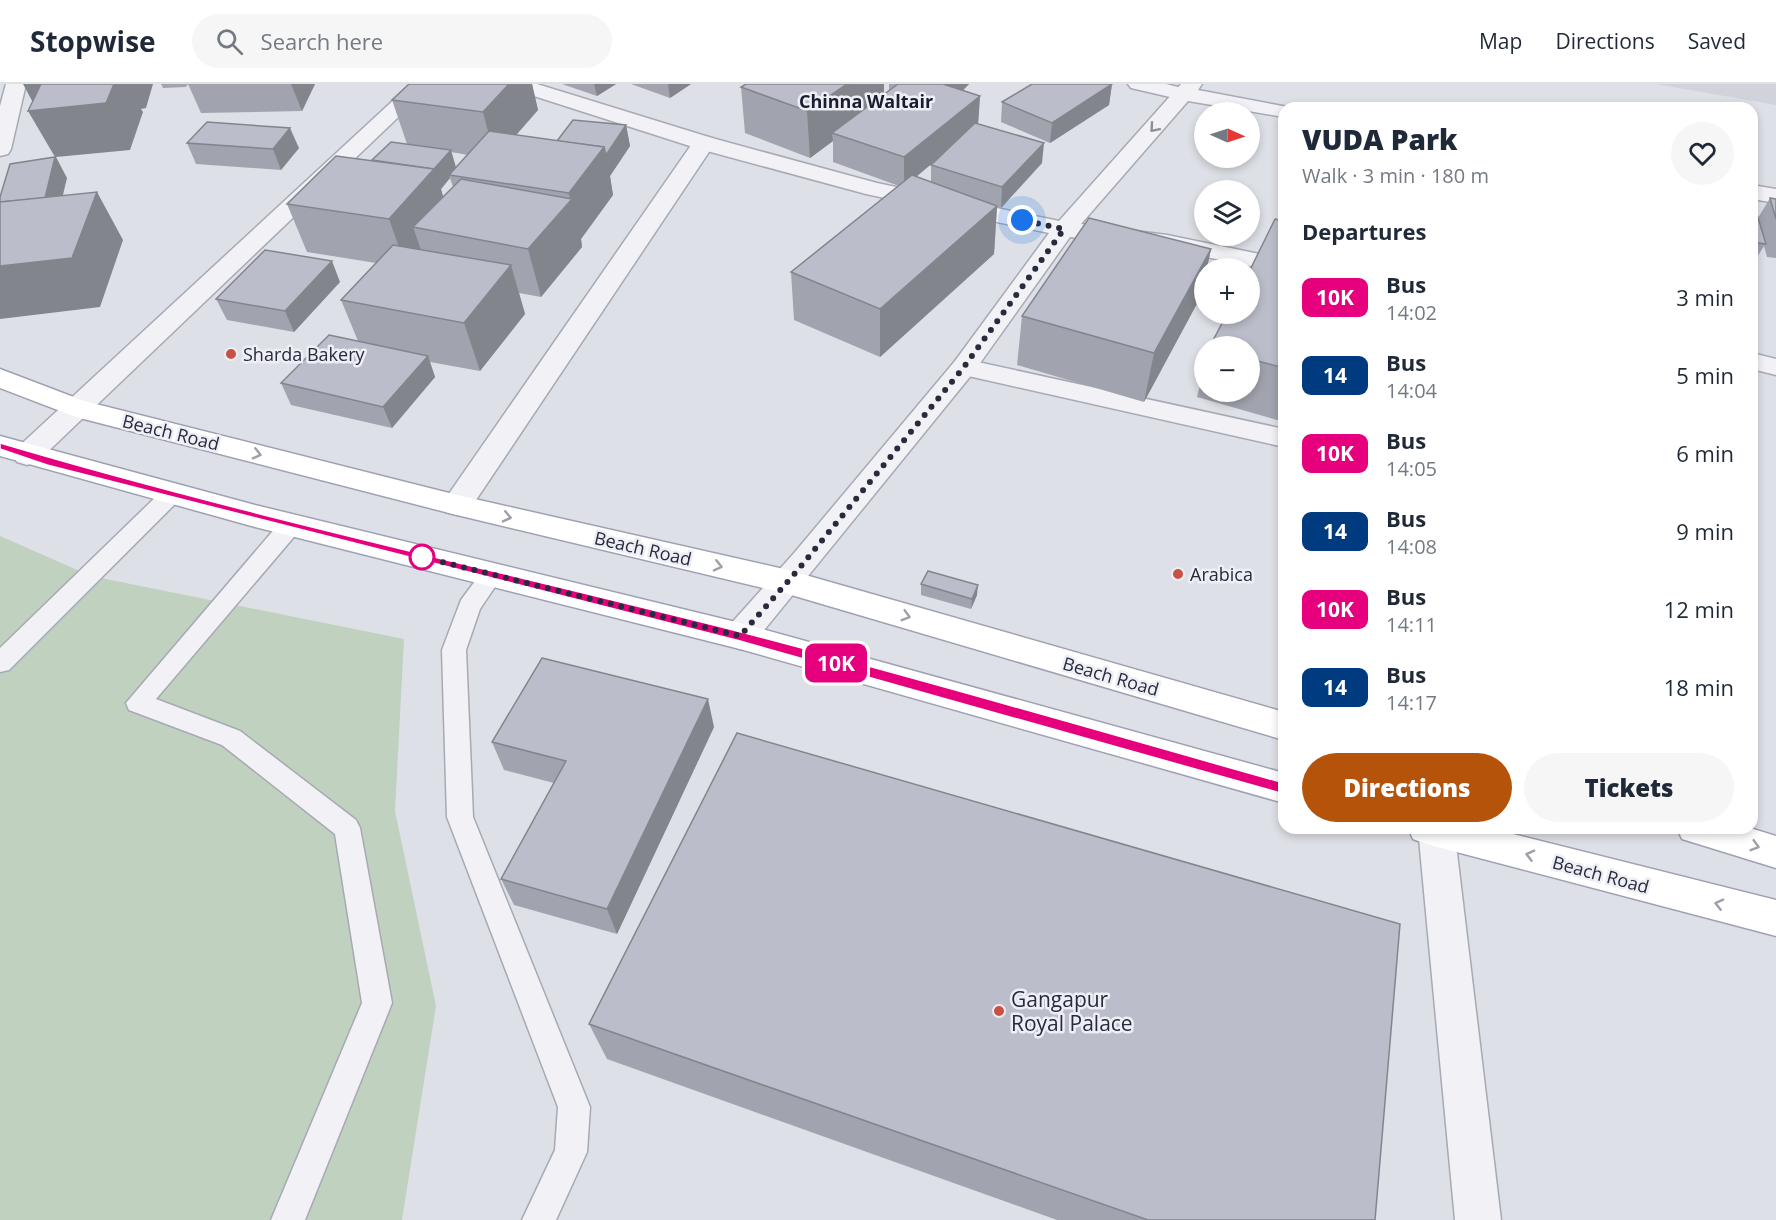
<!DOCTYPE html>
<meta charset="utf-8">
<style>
body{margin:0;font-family:"Open Sans",sans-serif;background:#f6f6f7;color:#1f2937;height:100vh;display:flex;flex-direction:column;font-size:22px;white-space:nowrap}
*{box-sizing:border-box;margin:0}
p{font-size:20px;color:#747a83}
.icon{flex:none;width:33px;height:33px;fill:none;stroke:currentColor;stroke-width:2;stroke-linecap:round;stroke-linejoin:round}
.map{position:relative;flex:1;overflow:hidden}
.drawer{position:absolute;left:1278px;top:18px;width:480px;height:732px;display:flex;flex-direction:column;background:#fff;border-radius:18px;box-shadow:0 3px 9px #0003}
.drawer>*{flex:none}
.badge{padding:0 12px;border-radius:9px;font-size:21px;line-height:39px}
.needle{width:39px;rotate:93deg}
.controls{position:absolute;left:1194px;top:18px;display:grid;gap:12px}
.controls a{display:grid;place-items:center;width:66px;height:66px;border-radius:50%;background:#fff;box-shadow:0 3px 9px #0003;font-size:30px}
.you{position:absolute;width:30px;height:30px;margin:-15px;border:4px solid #fff;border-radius:50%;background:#1a73e8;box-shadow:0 0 0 9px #1a73e833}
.map>.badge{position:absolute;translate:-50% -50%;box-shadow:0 0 0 3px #fff}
h2{padding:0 24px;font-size:22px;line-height:54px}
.round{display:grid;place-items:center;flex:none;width:63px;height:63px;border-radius:32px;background:#f6f6f7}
.summary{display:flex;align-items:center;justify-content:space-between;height:102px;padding:0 24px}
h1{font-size:28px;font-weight:800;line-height:45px}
.action{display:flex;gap:12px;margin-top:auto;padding:12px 24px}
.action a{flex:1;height:69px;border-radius:36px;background:#b45309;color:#fff;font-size:24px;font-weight:800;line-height:69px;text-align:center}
.action a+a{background:#f6f6f7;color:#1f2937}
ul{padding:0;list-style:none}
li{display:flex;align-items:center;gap:18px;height:78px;padding:0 24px}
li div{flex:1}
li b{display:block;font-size:22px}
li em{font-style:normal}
li .badge{min-width:66px;font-weight:700;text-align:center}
header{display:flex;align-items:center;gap:36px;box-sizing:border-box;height:84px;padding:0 30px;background:#fff;border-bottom:2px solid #e0e1e3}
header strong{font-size:28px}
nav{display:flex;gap:33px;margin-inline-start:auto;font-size:21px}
.search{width:420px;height:54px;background:#f6f6f7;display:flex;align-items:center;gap:15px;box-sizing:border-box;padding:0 21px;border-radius:33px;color:#747a83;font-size:22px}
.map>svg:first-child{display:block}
</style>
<header>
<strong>Stopwise</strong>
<div class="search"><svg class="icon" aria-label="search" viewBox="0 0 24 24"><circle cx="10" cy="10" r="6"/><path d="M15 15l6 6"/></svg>Search here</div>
<nav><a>Map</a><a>Directions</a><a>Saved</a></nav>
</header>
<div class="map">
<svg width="1776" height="1136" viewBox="0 0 1776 1136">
<rect width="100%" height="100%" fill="#dee0e7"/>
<!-- built -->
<path fill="#d0d2dc" d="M1656 0H1776V21Z"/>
<!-- green -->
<path fill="#c0d1bf" d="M0 452 91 492 404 555 395 727 436 922 402 1136H0Z"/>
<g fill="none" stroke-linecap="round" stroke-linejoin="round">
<!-- service casing -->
<g stroke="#a7a9b4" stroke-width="3">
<g id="service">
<path d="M172 403 180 405 183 410 180 415 9 586 0 588V564L164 405Z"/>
<path d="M291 433 299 435 302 441 299 447 156 615 240 647 356 736 360 744 392 919 305 1136H271L362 919 335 750 222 661 129 626 126 619 283 435Z"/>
<path d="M492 483 500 485 503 491 480 525 466 566 473 733 590 1023 587 1068 556 1136H522L555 1066 558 1023 447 733 442 566 461 516 484 485Z"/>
</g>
</g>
<!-- minor casing -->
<g stroke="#a7a9b4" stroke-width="3">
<g id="minor">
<path d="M411 0H433L37 378 27 381 17 378 13 371 17 364Z"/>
<path d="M1128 0H1166L1190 6 1193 10 1190 14 1183 16 1131 4Z"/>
<path d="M704 52 712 54 715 59 468 428 457 431 446 428 442 421 446 414 696 54Z"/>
<path d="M964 275 1284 345V363L955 289 951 283 955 277Z"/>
<path d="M1418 744H1454L1501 1136H1455Z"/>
</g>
</g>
<!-- tertiary casing -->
<g stroke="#a7a9b4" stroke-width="3">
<g id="tertiary">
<path d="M6 0H26L11 65 8 70 0 72V22Z"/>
<path d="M506 0H537L712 54 877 99 1059 137 1181 0H1202L1198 6 1293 24H1284V33L1188 17 1081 140 1167 151 1284 175V189L1167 165 1070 153 973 289 752 561 740 565 728 561 724 552 728 543 795 468 955 277 1049 149 866 110 696 64 509 4Z"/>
<path d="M1752 101 1776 105V119L1752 115Z"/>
<path d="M1752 269 1776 275V291L1752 285Z"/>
</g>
</g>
<!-- primary casing -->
<g stroke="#9ea1b3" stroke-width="3">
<g id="primary">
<path d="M0 285 84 317 457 411 788 486 1284 628V656L788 510 457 431 76 333 0 304Z"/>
<path d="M0 352 255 421 740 539 1284 689V719L740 565 255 443 0 372Z"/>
<path d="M1408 744H1489L1776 816V852L1426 760 1413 755Z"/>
<path d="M1677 744H1750L1776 752V784L1682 755Z"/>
</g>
</g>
<!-- service -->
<use href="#service" fill="#f1f1f6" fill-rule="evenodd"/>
<!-- minor -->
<use href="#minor" fill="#f1f1f6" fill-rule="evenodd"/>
<!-- tertiary -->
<use href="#tertiary" fill="#f1f1f6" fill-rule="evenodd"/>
<!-- primary -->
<use href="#primary" fill="#fff" fill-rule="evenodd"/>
</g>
<!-- wall -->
<g fill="#a1a3ae" fill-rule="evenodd">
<path d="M161 0H188L186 3 163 4Z"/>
<path d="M188 0H315L302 27 201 29Z"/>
<path d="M409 0H532L538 26 516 51 557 57 626 41 630 62 610 92 613 111 581 155 582 163 541 213 519 209 525 230 480 287 430 278 435 293 392 344 291 321 281 299 358 257 341 216 376 179 307 168 287 120 372 76 407 60 392 16ZM451 68 468 71 456 84ZM450 94 453 103 443 113 441 105Z"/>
<path d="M562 0H616L597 12Z"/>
<path d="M631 0H691L670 14Z"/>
<path d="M884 0V10L889 7V0H969L963 6 980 12 978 40 1042 79 1001 124 997 123 994 170 880 273 794 236 791 188 899 102 833 78V57L810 74 745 49 741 3ZM940 72 931 81V98L916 93Z"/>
<path d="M1112 0 1109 21 1050 59 1001 38 1002 18Z"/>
<path d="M187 59 299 64 281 86 196 80Z"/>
<path d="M1752 114 1758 134 1770 114 1776 115V174L1767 173 1764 162 1752 181Z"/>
<path d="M1284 137V338L1197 313 1204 284V308H1250V262Z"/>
<path d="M1211 165 1207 184H1204V193L1200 214 1144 318 1017 281 1022 232Z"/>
<path d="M340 198 294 248 227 236 216 215Z"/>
<path d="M921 500 977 511 971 525 921 511Z"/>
<path d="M714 643 617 850 514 821 501 795 554 699 504 686 492 658Z"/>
<path d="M589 940 1375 1136H1057L607 975Z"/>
</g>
<!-- shaded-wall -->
<g fill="#83858d">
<path d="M23 0H153L146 24 141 25 143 28 130 66 56 73 67 94 52 157 5 164 55 73 28 27 37 26Z"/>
<path d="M291 0H315L302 27Z"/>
<path d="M509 0H532L538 26 495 75 483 28Z"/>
<path d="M594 0H616L597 12Z"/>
<path d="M668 0H691L670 14Z"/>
<path d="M847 0H884V21L832 49 833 57 810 74 807 27Z"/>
<path d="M945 0H969L944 26Z"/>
<path d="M1112 0 1109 21 1050 59 1052 39Z"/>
<path d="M980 12 978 41 904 103V73Z"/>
<path d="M626 41 630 62 610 92 613 111 581 155 582 163 541 213 528 165 570 117 569 109 604 63Z"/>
<path d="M290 44 299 64 281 86 273 65Z"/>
<path d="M1044 59 1042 79 1001 124 1002 103Z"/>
<path d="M451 66 457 87 449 91 450 94 441 105 449 133 413 143 421 166 406 183 389 135Z"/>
<path d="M97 108 123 156 100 223 0 235V182Z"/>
<path d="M997 122 994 170 880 273V225Z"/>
<path d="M1211 165 1207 184H1204V193L1200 214 1144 318 1154 269Z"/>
<path d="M332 177 340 198 294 248 285 227Z"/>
<path d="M511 181 525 230 480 287 464 239Z"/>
<path d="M428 272 435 293 392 344 383 323Z"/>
<path d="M978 501 977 511 971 525 972 515Z"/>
<path d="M708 615 714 643 617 850 607 825Z"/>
</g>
<!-- building -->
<g fill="#bbbeca" stroke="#83858d" stroke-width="1.5">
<path d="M41 0H114L106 19 28 27Z"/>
<path d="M409 0H509L483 28 392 16Z"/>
<path d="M746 0H847L807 27 741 3Z"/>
<path d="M898 0H943L980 12 904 73 832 49Z"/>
<path d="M1032 0H1112L1052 39 1002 18Z"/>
<path d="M573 36 626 41 606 71 604 63 557 57Z"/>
<path d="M207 38 290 44 273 65 187 59Z"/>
<path d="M975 39 1044 59 1002 103 931 81Z"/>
<path d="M489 47 604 63 569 109 449 91Z"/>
<path d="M391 58 451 66 434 85 372 76Z"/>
<path d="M336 72 434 85 389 135 287 120Z"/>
<path d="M55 73 45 114 0 118V113L10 80Z"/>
<path d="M912 91 997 122 880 225 791 188Z"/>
<path d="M461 95 572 115 528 165 413 143Z"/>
<path d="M97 108 72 174 0 182V118Z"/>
<path d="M1752 114 1766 160 1752 158Z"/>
<path d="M1770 114 1776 115V135Z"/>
<path d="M1089 134 1211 165 1154 269 1022 232Z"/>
<path d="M1275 135 1284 137V284L1250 275V262H1210L1227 230H1250V186Z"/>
<path d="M393 161 511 181 464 239 341 216Z"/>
<path d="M265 166 332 177 285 227 216 215Z"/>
<path d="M329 251 428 272 383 323 281 299Z"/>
<path d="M928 487 978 501 972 515 921 500Z"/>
<path d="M542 574 708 615 607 825 501 795 566 677 492 658Z"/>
<path d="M737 649 1400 840 1375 1136H1148L589 940Z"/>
</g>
<!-- one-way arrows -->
<defs><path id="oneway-chevron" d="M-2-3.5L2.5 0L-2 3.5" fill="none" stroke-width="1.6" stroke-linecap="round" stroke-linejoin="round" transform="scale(1.5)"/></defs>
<use stroke="#8c8e9a" href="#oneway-chevron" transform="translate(1154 44) rotate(131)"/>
<g stroke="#9e9fa8">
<use href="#oneway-chevron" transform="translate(257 370) rotate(14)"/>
<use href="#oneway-chevron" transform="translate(507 433) rotate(13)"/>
<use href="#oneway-chevron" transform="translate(718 482) rotate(13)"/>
<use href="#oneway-chevron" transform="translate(906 532) rotate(16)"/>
<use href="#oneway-chevron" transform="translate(1755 762) rotate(16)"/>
<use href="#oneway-chevron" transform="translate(1530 771) rotate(-165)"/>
<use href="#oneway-chevron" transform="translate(1719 820) rotate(-166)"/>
</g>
<!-- line -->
<path fill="#e6007e" stroke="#fff" stroke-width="1.5" d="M0 359C243 431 492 485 737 547 920 594 1102 648 1284 699L1290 704 1284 710 740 557 47 381 0 365Z"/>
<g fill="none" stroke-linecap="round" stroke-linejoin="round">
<!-- walk -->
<path stroke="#282a3e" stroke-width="6" stroke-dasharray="0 10.8" d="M422 473 740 552 797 487 964 283 1064 145 1022 136"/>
</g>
<!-- markers -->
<g fill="#cb5044" stroke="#edeff5" stroke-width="2">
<circle cx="231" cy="270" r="6"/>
<circle cx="1178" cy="490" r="6"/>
<circle cx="999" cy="927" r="6"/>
</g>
<circle fill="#fff" stroke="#e6007e" stroke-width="3" cx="422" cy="473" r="12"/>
<g text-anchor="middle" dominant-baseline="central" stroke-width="5" stroke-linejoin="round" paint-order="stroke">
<!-- far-quarter labels -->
<g font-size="18" font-weight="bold" fill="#1a1c2f" stroke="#edeff5">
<text x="866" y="17">Chinna Waltair</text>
</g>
<!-- poi labels -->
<g font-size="18" fill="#282a3e" stroke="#edeff5" text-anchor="start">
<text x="243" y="270">Sharda Bakery</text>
<text x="1190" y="490">Arabica</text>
</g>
<!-- street labels -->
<g font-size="18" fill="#282a3e" stroke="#edeff5">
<text transform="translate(171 348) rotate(14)">Beach Road</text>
<text transform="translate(643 464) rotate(13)">Beach Road</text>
<text transform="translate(1111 592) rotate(16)">Beach Road</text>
<text transform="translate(1601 790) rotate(15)">Beach Road</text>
</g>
<!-- near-poi labels -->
<g font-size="21" fill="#282a3e" stroke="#edeff5" text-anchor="start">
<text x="1011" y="915">Gangapur<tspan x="1011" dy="24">Royal Palace</tspan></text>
</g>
</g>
</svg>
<div class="controls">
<a><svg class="needle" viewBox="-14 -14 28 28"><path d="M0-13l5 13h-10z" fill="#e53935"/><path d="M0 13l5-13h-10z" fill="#747a83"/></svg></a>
<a><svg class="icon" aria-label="layers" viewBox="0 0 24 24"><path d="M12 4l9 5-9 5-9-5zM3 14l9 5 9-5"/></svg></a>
<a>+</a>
<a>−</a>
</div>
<div class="you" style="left:1022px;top:136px"></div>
<b class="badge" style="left:836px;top:579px;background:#e6007e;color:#fff">10K</b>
<section class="drawer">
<div class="summary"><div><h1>VUDA Park</h1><p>Walk · 3 min · 180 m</p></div><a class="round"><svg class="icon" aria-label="heart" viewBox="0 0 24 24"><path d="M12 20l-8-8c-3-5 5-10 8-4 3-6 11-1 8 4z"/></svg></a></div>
<h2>Departures</h2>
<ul>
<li><span class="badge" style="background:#e6007e;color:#fff">10K</span><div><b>Bus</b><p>14:02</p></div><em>3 min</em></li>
<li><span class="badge" style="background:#003b80;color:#fff">14</span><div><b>Bus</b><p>14:04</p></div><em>5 min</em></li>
<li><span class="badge" style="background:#e6007e;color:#fff">10K</span><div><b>Bus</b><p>14:05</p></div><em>6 min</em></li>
<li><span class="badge" style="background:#003b80;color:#fff">14</span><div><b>Bus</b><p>14:08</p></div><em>9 min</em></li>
<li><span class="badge" style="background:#e6007e;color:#fff">10K</span><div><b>Bus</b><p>14:11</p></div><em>12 min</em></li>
<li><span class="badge" style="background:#003b80;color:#fff">14</span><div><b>Bus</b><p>14:17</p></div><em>18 min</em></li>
</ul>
<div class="action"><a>Directions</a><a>Tickets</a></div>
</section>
</div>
